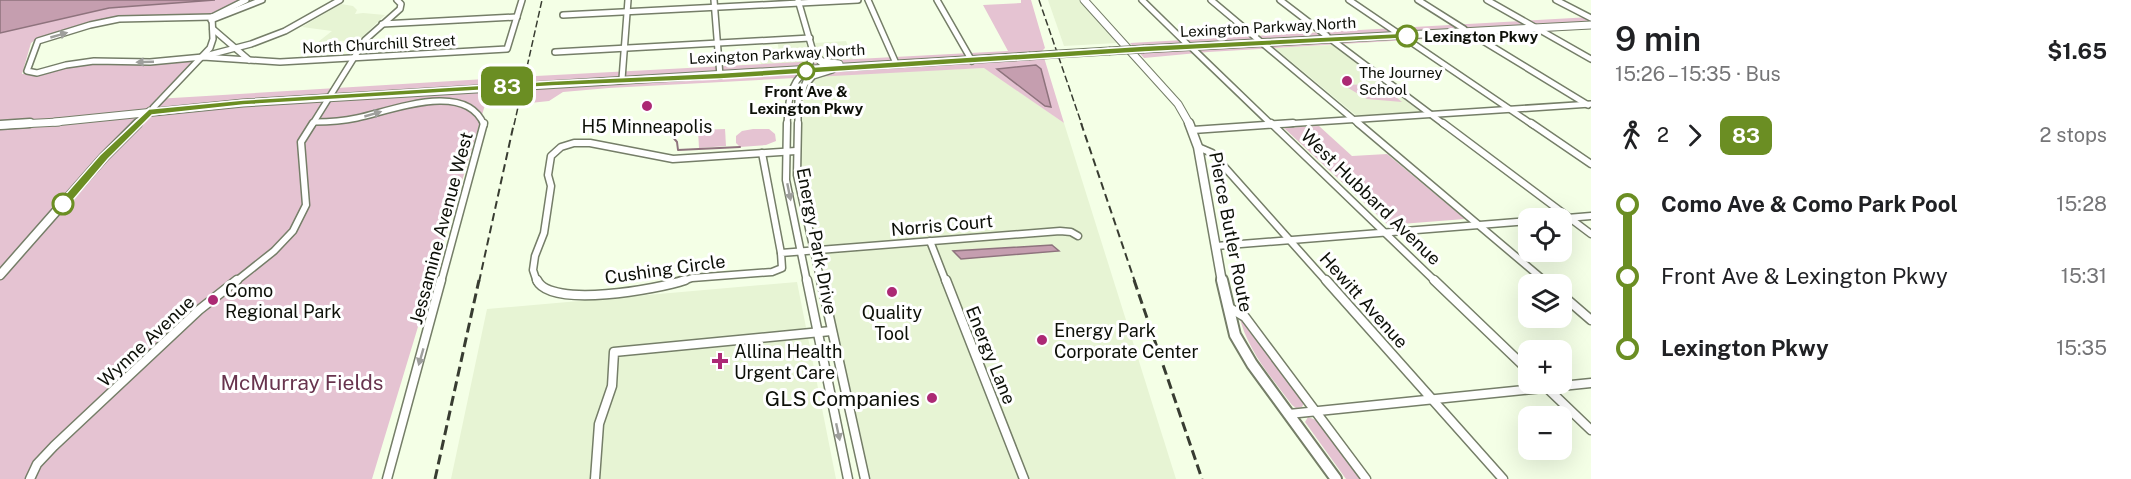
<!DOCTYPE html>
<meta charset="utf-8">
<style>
body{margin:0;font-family:"Public Sans",sans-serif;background:#f2f2f2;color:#202124;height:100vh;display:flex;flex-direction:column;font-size:22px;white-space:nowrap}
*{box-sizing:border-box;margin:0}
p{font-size:20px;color:#757577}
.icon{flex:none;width:33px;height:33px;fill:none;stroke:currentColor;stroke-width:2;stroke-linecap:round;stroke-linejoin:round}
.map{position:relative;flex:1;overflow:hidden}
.sheet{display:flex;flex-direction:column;background:#fff;width:540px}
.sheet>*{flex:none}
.badge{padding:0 12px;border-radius:9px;font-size:21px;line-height:39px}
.fabs{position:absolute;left:1518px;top:208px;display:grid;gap:12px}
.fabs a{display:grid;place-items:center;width:54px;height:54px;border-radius:12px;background:#fff;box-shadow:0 6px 24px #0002;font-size:30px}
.map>.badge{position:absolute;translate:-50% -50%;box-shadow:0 0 0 3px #fff}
.legs{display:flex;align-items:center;gap:9px;height:66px;padding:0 24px;font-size:20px}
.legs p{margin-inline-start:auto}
.summary{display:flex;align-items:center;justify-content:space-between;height:102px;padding:0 24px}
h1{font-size:33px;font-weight:600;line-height:45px}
ul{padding:0 24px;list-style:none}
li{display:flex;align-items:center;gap:21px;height:72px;font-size:22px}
li i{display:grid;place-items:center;width:9px;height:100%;margin:0 8px;background:currentColor}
li i::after{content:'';width:15px;height:15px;margin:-8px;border:4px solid;border-radius:50%;background:#fff}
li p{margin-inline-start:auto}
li:first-child i{background:linear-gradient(#0000 50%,currentColor 0)}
li:last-child i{background:linear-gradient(currentColor 50%,#0000 0)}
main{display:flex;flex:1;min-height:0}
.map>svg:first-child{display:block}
</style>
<main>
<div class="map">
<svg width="1591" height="479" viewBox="0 0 1591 479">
<rect width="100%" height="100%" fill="#f4ffe6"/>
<!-- built -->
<g fill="#e7f4d4">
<path d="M1048 0H1079L1117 43 1064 46Z"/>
<path d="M341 4 353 6 357 10 355 14 363 13 385 15 359 40 318 42 332 31 302 27Z"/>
<path d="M804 40 808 49 803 64 762 67 759 56 780 55 777 41Z"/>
<path d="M846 41 854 62 821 60 815 43Z"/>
<path d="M1332 45 1422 113 1358 117 1275 48Z"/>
<path d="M985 68 1064 123 1176 479H871L800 173V99L803 90 818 75Z"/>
<path d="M797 282 836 479H451L487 309Z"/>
</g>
<!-- green -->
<g fill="#e5c3d2">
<path d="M0 0H239L207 16H138L92 21 38 38 31 43 22 74H40L81 63 141 64 194 61 156 99 519 77 511 104 485 105 372 479H0Z"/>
<path d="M1021 0H1031L1045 48 1042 51 1064 123 984 68 609 88 563 92 549 101 530 103 536 76 1008 51 983 5 1021 3Z"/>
<path d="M1591 17V29L1208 52 1144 58 1130 43Z"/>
<path d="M1375 84 1381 85 1402 102 1367 99 1343 85Z"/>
<path d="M1319 126 1352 156 1387 154 1465 219 1388 225 1284 128Z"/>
<path d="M725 129 726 146 699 148 698 130Z"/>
<path d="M753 129H769L775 134 776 141 766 145 740 147 736 143V136L742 131Z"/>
<path d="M1239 315 1245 321 1246 327 1304 403 1302 407 1296 408 1292 405C1271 377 1247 350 1239 315Z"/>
<path d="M1308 417 1316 420 1360 479H1346L1305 422Z"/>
</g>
<!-- water -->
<g fill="#c59eaf" stroke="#8e737d" stroke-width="1.5">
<path d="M0 0H215L109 8 0 33Z"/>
<path d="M1036 65 1041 69 1051 107 1045 106 997 69Z"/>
<path d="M1052 245 1059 251 961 259 953 251Z"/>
</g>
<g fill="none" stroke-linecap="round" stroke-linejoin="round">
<!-- stream -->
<path stroke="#8e737d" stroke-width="2" d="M672 136 677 142 678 150 740 147"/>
<!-- minor-far2 casing -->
<g stroke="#757e68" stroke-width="8">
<g id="minor-far2">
<path d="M714 0 720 76"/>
<path d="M868 0 895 61"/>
<path d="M937 0 972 61"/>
<path d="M1142 0 1188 45"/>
<path d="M1211 0 1360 125"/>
<path d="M1280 0 1327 36"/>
<path d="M1349 0 1533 125"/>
<path d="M1418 0 1464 29"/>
<path d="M1487 0 1591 59"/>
<path d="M1556 0 1591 18"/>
<path d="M563 15 858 0"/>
<path d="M212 17 119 19 90 25 38 41 27 71 37 73 66 65 94 61 150 62 203 57 280 62 507 49 522 0"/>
<path d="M212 17 246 0"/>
<path d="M211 20 262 0"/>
<path d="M382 24 517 17"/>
<path d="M213 29 249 60"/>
<path d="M1470 33 1588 105"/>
<path d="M1332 40 1445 125"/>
<path d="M1192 48 1272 125"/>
<path d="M555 52 810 38"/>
<path d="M205 56 251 44 285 31 340 0"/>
<path d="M622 79 628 0"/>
<path d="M808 82 813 76 832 70"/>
<path d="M153 108 210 48 213 39 212 17"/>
<path d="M315 122C329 122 343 121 357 118 391 111 466 80 484 125"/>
<path d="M312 125 365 40 400 9 401 4 397 0"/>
<path d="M787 125C788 106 789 83 806 71"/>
<path d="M798 125V101L809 74 806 71 814 55 798 0"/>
<path d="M1270 125 1591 104"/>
</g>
</g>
<!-- minor-far1 casing -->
<g stroke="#757e68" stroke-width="9">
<g id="minor-far1">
<path d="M787 123 786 180 807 282"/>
<path d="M798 123 797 175 821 282"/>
<path d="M1271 123 1436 282"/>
<path d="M1358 123 1546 282"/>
<path d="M1443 123 1591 234"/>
<path d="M1531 123 1591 164"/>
<path d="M1193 130 1293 123"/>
<path d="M1198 147 1212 153 1327 282"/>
<path d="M762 153 781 253"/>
<path d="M1555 219 1591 216"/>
<path d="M930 241 946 282"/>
<path d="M1216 246 1528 221"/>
<path d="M235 282 274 251 293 231 306 205 301 142 313 123"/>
<path d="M441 282 484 123"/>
<path d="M537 282 533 270 535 256 544 233 551 186 548 175 551 156 561 147 574 143H590L673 159 796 151"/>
<path d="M680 282 692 278 772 272 782 268 781 253 1060 231 1071 232 1078 236"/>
</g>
</g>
<!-- minor casing -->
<g stroke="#757e68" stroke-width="11">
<g id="minor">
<path d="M537 280C550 309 659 289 685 280"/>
<path d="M807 280 848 479"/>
<path d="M821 280 865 479"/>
<path d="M946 280 1024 479"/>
<path d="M1326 280 1503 479"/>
<path d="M1434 280 1528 370"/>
<path d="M1544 280 1550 285"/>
<path d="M1562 295 1591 320"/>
<path d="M1228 307 1245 317 1366 479"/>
<path d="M1545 386 1591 430"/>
<path d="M1289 414 1591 383"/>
<path d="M30 479 37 464 54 446 199 310 237 280"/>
<path d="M387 479 441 280"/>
<path d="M595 479 599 424 612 386 614 352 831 331"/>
</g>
</g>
<!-- major-far2 casing -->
<g stroke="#757e68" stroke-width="9">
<g id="major-far2">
<path d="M1084 0 1178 104 1190 125"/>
<path d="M1144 49 1591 25"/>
<path d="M1058 54 1109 51"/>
<path d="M814 55 822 62 839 64"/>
<path d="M55 122 243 103 1029 56"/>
<path d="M0 125 59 122"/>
<path d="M136 125 150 111"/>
</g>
</g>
<!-- major-far1 casing -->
<g stroke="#757e68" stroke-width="11">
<g id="major-far1">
<path d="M1189 123 1198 147 1222 282"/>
<path d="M0 125 30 123"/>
<path d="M0 275 104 157 138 123"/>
</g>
</g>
<!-- major casing -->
<g stroke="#757e68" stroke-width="14">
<path id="major" d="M1222 280 1235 335 1252 364 1336 479"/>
</g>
<!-- minor-far2 -->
<use href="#minor-far2" stroke="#fff" stroke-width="5"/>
<!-- minor-far1 -->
<use href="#minor-far1" stroke="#fff" stroke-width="6"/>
<!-- minor -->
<use href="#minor" stroke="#fff" stroke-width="8"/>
<!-- major-far2 -->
<use href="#major-far2" stroke="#fff" stroke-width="7"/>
<!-- major-far1 -->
<use href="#major-far1" stroke="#fff" stroke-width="8"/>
<!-- major -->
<use href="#major" stroke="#fff" stroke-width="10"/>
<!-- rail-far2 -->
<g stroke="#383c31" stroke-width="1.5" stroke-dasharray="7 3" stroke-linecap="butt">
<path d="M1039 0 1082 125"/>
<path d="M514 125 542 0"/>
</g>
<!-- rail-far1 -->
<g stroke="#383c31" stroke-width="2" stroke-dasharray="8 4.5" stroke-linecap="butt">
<path d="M1081 123 1135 282"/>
<path d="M479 282 514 123"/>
</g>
<!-- rail -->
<g stroke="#383c31" stroke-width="3" stroke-dasharray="10 5" stroke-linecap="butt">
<path d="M1134 280 1202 479"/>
<path d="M435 479 479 280"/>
</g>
<!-- major-bridge casing -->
<g stroke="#757e68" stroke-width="9" stroke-linecap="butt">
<g id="major-bridge">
<path d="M1109 51 1144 49"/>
<path d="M1029 56 1058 54"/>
</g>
</g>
<!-- major-bridge -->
<use href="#major-bridge" stroke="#fff" stroke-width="7"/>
</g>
<!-- one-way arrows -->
<defs><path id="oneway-solid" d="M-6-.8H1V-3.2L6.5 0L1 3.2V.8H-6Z" transform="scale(1.5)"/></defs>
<g fill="#9e9f9c">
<use href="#oneway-solid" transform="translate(59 35) rotate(-16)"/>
<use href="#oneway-solid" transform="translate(145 62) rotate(178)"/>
<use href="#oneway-solid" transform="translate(373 114) rotate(-16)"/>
<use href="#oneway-solid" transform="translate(789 192) rotate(79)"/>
<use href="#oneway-solid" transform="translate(421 357) rotate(106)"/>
<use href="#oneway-solid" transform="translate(838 432) rotate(78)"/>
</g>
<!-- line-1 -->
<path fill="#6b8e23" stroke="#fff" stroke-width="1.5" d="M1407 33 1411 36 1410 38 1144 52 720 79 552 86 243 105 152 115 108 159 67 207 63 208 57 204 100 155 149 109 243 100 552 81 720 73 1144 46Z"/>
<!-- markers -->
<g fill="#fff" stroke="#6b8e23" stroke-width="3">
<circle cx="1407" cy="36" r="10"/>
<circle cx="806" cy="71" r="8"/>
<circle cx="63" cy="204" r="10"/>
</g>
<g fill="#ac2974" stroke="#fff" stroke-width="2">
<circle cx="1347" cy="81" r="6"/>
<circle cx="647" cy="106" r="6"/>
<circle cx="892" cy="292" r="6"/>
<circle cx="213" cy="300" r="6"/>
<circle cx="1042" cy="340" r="6"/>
<path d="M717 352h6v6h6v6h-6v6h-6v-6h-6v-6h6z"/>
<circle cx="932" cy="398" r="6"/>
</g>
<g text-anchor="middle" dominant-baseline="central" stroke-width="6" stroke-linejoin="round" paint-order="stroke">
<!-- far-street labels -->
<g font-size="15" fill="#0d1008" stroke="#fff">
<text transform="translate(1268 27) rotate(-3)">Lexington Parkway North</text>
<text transform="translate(379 44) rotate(-3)">North Churchill Street</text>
<text transform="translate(777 54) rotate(-3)">Lexington Parkway North</text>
</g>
<!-- far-stop labels -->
<g font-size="15" font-weight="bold" fill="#0d1008" stroke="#fff" text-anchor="start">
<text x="1424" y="36">Lexington Pkwy</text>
<text x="806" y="91" text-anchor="middle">Front Ave &amp;<tspan x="806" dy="17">Lexington Pkwy</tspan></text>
</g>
<!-- far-poi labels -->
<g font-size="15" fill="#0d1008" stroke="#fff" text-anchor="start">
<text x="1359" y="72">The Journey<tspan x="1359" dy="17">School</tspan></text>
</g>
<!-- poi labels -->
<g font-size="18" fill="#0d1008" stroke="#fff" text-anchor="start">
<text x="647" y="126" text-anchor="middle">H5 Minneapolis</text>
<text x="225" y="290">Como<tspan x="225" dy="21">Regional Park</tspan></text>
<text x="892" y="312" text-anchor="middle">Quality<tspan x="892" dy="21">Tool</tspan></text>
<text x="1054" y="330">Energy Park<tspan x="1054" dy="21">Corporate Center</tspan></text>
<text x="734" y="351">Allina Health<tspan x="734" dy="21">Urgent Care</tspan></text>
</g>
<!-- street labels -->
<g font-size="18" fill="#0d1008" stroke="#fff">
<text transform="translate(1371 197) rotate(44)">West Hubbard Avenue</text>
<text transform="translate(942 225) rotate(-5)">Norris Court</text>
<text transform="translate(441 228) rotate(-75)">Jessamine Avenue West</text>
<text transform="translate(1231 232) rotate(79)">Pierce Butler Route</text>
<text transform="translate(817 241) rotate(79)">Energy Park Drive</text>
<text transform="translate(665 269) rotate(-8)">Cushing Circle</text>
<text transform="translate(1364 300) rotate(48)">Hewitt Avenue</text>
<text transform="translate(146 341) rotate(-43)">Wynne Avenue</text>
<text transform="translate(991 355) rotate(68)">Energy Lane</text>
</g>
<!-- near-park labels -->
<g font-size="21" fill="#68344e" stroke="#fff">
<text x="302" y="382">McMurray Fields</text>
</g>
<!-- near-poi labels -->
<g font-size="21" fill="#0d1008" stroke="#fff" text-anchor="end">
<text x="920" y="398">GLS Companies</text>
</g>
</g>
</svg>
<div class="fabs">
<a><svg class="icon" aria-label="locate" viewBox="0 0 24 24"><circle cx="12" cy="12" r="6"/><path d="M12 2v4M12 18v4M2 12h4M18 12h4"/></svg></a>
<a><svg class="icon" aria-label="layers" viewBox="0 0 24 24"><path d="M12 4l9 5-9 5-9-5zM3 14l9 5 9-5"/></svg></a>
<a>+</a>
<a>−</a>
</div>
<b class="badge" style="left:507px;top:86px;background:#6b8e23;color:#fff">83</b>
</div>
<section class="sheet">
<div class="summary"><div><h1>9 min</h1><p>15:26 – 15:35 · Bus</p></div><b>$1.65</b></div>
<div class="legs"><svg class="icon" aria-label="walk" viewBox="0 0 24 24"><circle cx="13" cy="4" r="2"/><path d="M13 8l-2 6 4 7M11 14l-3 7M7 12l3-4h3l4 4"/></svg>2<svg class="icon" aria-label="forward" viewBox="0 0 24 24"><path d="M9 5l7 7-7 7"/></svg><b class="badge" style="background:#6b8e23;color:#fff">83</b><p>2 stops</p></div>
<ul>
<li><i style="color:#6b8e23"></i><b>Como Ave &amp; Como Park Pool</b><p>15:28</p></li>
<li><i style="color:#6b8e23"></i><span>Front Ave &amp; Lexington Pkwy</span><p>15:31</p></li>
<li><i style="color:#6b8e23"></i><b>Lexington Pkwy</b><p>15:35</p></li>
</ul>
</section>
</main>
